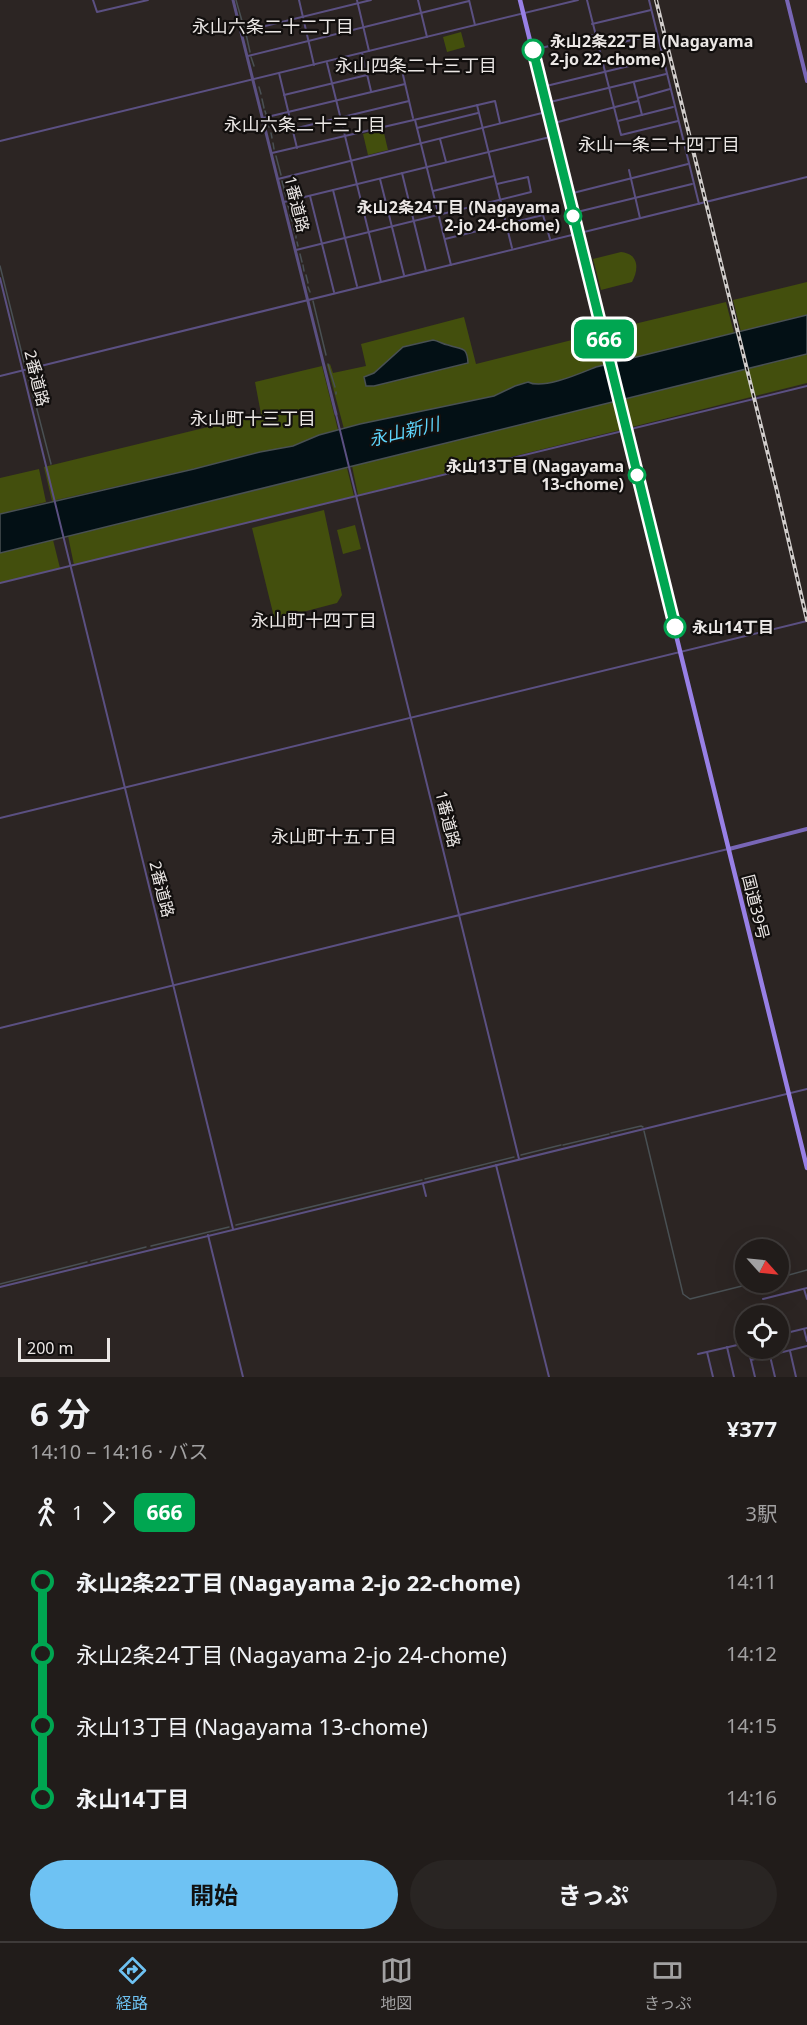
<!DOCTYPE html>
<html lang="ja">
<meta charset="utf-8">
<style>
body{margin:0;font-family:"Noto Sans","Noto Sans JP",sans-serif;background:#292523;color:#f1f3f6;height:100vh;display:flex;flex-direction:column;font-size:22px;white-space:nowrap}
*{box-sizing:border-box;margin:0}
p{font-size:20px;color:#a2a1a2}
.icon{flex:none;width:33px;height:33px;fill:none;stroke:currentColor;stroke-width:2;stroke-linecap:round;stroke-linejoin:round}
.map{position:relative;height:1377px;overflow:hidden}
.drawer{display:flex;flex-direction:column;background:#211c1a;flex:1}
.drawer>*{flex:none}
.badge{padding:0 12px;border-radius:9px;font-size:21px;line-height:39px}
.needle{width:39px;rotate:117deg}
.tools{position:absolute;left:735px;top:1239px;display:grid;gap:12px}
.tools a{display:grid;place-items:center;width:54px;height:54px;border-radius:50%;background:#211c1a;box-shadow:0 6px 24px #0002,0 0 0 2px #3e3a39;font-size:30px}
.scale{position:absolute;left:18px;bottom:15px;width:92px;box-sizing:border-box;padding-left:6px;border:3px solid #ebe7e5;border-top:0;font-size:16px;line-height:21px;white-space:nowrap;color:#ebe7e5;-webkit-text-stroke:4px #120f0e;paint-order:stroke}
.map>.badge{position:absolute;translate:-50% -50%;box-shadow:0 0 0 3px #fff}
.legs{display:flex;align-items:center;gap:9px;height:66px;padding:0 30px;font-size:20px}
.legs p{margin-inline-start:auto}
.head{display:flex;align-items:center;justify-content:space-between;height:102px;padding:0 30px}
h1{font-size:33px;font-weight:700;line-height:45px}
.action{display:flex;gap:12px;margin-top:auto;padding:12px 30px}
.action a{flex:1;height:69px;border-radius:36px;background:#6ec2f3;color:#111;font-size:24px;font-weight:700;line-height:69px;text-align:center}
.action a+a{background:#292523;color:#f1f3f6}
ul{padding:0 30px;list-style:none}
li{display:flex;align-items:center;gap:21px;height:72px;font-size:22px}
li i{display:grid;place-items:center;width:9px;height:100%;margin:0 8px;background:currentColor}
li i::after{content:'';width:15px;height:15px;margin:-8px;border:4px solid;border-radius:50%;background:#211c1a}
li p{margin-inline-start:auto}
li:first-child i{background:linear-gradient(#0000 50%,currentColor 0)}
li:last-child i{background:linear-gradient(currentColor 50%,#0000 0)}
.dock{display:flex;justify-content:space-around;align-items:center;height:84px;border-top:2px solid #3e3a39;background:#211c1a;font-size:16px;color:#a2a1a2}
.dock a{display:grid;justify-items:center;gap:3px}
.dock .selected{color:#6ec2f3}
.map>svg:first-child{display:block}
</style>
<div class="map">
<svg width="807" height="1377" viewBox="0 0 807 1377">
<rect width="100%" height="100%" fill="#2c2523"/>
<!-- green -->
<g fill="#434f0d">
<path d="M461 32 465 47 447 52 443 37Z"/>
<path d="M383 129 388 150 368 155 363 134Z"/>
<path d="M621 252C639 254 639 269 632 282L601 290 593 259Z"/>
<path d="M807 282V315L741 332 733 300Z"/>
<path d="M726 302 734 333 613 363 605 331Z"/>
<path d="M464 317 476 364 600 333 607 364 563 380 535 386H515L494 396 344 429 327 365 330 364 333 373 366 366 361 344Z"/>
<path d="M807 354V383L628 428 622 400Z"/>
<path d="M322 366 338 430 293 446 52 501 44 467 261 414 255 382Z"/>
<path d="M617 401 624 429 358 495 352 466Z"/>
<path d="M347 468 354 496 74 565 68 536Z"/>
<path d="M39 469 46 502 0 514V478Z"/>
<path d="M324 510 342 595 337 603 280 618V616L274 617 252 528Z"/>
<path d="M355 525 361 549 343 554 337 530Z"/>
<path d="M53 540 60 568 0 583V553Z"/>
</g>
<!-- water -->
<g fill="#031015" stroke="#495053" stroke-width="1.5">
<path d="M807 315V354L0 553V514L194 469 260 452 293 446 319 435 360 424 494 396 515 386 528 382C543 390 581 373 596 367Z"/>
<path d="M433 340C439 341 442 344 448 345 461 350 467 345 468 363L374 386H366L364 377 374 373 403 347Z"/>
</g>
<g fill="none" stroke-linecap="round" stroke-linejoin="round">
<!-- stream -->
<g stroke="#495053" stroke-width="1.5">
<path d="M236 0 244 28"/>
<path d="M246 34 250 52"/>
<path d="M251 57 254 66"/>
<path d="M259 87 261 94"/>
<path d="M262 99 264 108"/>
<path d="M265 111 266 114"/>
<path d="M267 120 269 127"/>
<path d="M271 133 272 138"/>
<path d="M273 143 274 149"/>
<path d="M276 156 281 175"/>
<path d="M282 181 286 196"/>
<path d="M288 206 290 211"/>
<path d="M290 215 292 221"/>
<path d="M293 225 295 233"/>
<path d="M296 236V238"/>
<path d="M297 242 298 246"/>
<path d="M300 254 302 262"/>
<path d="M303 265 304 271"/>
<path d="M0 266 25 366"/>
<path d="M306 275 308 283"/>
<path d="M308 287 310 292"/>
<path d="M313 301 326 355"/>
<path d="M328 364 335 387"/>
<path d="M27 371 51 464"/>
<path d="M336 392V394"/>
<path d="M644 1131 683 1294 690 1299 758 1282"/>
<path d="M611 1133 641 1126 643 1127"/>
<path d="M563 1145 609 1134"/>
<path d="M521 1155 561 1145"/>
<path d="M425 1179 514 1157"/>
<path d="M236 1225 422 1180"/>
<path d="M151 1246 229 1227"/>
<path d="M91 1261 146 1247"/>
<path d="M778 1278 807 1270"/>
<path d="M0 1284 87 1262"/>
</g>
<!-- minor -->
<g stroke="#5b5082" stroke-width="2">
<path d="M93 0 97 12 148 0"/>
<path d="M299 0 314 65"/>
<path d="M357 0 369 51"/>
<path d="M418 0 427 37"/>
<path d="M469 0 475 25"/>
<path d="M587 0 621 135 678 121"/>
<path d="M649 0 699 204"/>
<path d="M592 24 651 10"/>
<path d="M241 32 371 0"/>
<path d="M598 48 657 34"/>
<path d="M533 50 594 35"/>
<path d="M362 53 371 91"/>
<path d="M248 56 469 1"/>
<path d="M327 63 381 282"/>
<path d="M279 73 297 148"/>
<path d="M403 75 413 118"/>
<path d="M634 83 642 115"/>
<path d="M542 87 662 58"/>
<path d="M284 95 367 75"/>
<path d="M638 98 670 89"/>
<path d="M546 103 666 74"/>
<path d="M477 105 512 248"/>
<path d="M263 118 405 84"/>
<path d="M415 120 451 265"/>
<path d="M618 121 673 107"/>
<path d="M558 122 638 101"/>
<path d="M417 128 478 113"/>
<path d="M293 129 409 101"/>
<path d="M440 139 446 162"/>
<path d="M0 141 578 0"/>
<path d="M272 153 495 101 500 123"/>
<path d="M629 170 640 218"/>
<path d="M402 173 426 271"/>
<path d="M278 179 546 112"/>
<path d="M380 179 404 275"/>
<path d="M333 190 357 286"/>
<path d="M433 191 494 176"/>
<path d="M569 194 688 164"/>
<path d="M310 196 334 292"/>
<path d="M284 202 554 136"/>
<path d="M573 213 692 184"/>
<path d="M445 239 543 215 550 239"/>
<path d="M296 250 531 192 528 177 497 184"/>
<path d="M0 278 233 1229"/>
<path d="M0 376 807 177"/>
<path d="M336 414 519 1159"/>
<path d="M0 583 807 386"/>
<path d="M0 818 807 621"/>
<path d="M0 1028 728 849"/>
<path d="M496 1165 549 1377"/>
<path d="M423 1184 426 1196"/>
<path d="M208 1235 243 1377"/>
<path d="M0 1287 807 1089"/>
<path d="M804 1289 807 1299"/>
<path d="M763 1299 807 1288"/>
<path d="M804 1329 807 1341"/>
<path d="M778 1335 807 1328"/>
<path d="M727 1347 734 1377"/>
<path d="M748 1348 755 1377"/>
<path d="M790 1351 796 1377"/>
<path d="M707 1352 713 1377"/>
<path d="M698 1354 746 1343"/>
<path d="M770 1356 775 1377"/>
<path d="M751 1360 807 1346"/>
</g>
<!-- tertiary -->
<path stroke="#5b5082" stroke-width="3" d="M233 0 336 414"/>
<!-- secondary -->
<g stroke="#7866b6" stroke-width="4">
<path d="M787 0 807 81"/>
<path d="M729 849 807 829"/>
</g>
<!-- trunk -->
<path stroke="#9880e6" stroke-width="4.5" d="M520 0 807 1168"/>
<!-- rail casing -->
<g stroke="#d1cdcb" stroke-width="4">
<path id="rail" d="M656 0 777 491 807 620"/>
</g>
<!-- rail -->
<use href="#rail" stroke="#120f0e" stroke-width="1.5" stroke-dasharray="4.5" stroke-linecap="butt"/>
</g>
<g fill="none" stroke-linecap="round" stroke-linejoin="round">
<!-- line-1 casing -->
<g stroke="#fff" stroke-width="14">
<path id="line-1" d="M533 50 675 627"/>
</g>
<!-- line-1 -->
<use href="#line-1" stroke="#00a651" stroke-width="9"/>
</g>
<!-- markers -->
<g fill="#fff" stroke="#00a651" stroke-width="3">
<circle cx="533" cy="50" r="10"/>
<circle cx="573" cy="216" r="8"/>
<circle cx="637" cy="475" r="8"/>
<circle cx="675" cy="627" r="10"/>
</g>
<g text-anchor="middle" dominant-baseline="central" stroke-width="4.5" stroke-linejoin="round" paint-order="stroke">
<!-- stop labels -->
<g font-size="16" font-weight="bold" fill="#ebe7e5" stroke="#120f0e" text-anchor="start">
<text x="550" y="41">永山2条22丁目 (Nagayama<tspan x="550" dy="18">2-jo 22-chome)</tspan></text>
<text x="560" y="207" text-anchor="end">永山2条24丁目 (Nagayama<tspan x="560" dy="18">2-jo 24-chome)</tspan></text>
<text x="624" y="466" text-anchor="end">永山13丁目 (Nagayama<tspan x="624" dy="18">13-chome)</tspan></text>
<text x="692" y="627">永山14丁目</text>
</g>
<!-- street labels -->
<g font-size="16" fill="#ebe7e5" stroke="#120f0e">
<text transform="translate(297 204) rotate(76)">1番道路</text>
<text transform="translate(37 378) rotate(76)">2番道路</text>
<text transform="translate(448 819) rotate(76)">1番道路</text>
<text transform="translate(162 889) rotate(76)">2番道路</text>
<text transform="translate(756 907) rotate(76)">国道39号</text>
</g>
<!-- neighbourhood labels -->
<g font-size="18" fill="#ebe7e5" stroke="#120f0e">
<text x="273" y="26">永山六条二十二丁目</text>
<text x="416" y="65">永山四条二十三丁目</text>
<text x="305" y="124">永山六条二十三丁目</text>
<text x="659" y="144">永山一条二十四丁目</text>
<text x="253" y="418">永山町十三丁目</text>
<text x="314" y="620">永山町十四丁目</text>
<text x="334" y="836">永山町十五丁目</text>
</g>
<!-- water labels -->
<g font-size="18" font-style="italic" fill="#5ed6fd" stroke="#120f0e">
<text transform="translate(404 431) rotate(-13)">永山新川</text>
</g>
</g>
</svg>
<div class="tools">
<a><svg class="needle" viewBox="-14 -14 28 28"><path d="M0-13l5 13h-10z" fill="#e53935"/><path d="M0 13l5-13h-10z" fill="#a2a1a2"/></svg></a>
<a><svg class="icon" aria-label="locate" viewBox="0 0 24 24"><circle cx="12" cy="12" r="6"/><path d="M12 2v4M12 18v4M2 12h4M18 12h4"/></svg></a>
</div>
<div class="scale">200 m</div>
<b class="badge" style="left:604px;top:339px;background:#00a651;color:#fff">666</b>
</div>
<section class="drawer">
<div class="head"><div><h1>6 分</h1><p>14:10 – 14:16 · バス</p></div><b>¥377</b></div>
<div class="legs"><svg class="icon" aria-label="walk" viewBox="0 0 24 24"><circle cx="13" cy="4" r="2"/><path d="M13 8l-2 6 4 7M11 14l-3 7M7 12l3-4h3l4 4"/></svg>1<svg class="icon" aria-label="forward" viewBox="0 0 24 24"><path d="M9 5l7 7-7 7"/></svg><b class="badge" style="background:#00a651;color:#fff">666</b><p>3駅</p></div>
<ul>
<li><i style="color:#00a651"></i><b>永山2条22丁目 (Nagayama 2-jo 22-chome)</b><p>14:11</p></li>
<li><i style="color:#00a651"></i><span>永山2条24丁目 (Nagayama 2-jo 24-chome)</span><p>14:12</p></li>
<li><i style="color:#00a651"></i><span>永山13丁目 (Nagayama 13-chome)</span><p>14:15</p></li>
<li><i style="color:#00a651"></i><b>永山14丁目</b><p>14:16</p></li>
</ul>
<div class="action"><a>開始</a><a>きっぷ</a></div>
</section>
<nav class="dock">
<a class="selected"><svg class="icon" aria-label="directions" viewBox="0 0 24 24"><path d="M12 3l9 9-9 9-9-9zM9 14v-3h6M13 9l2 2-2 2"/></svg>経路</a>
<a><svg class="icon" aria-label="map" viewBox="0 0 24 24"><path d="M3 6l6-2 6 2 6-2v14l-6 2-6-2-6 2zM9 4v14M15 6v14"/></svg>地図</a>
<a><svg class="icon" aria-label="tickets" viewBox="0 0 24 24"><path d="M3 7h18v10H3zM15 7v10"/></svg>きっぷ</a>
</nav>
